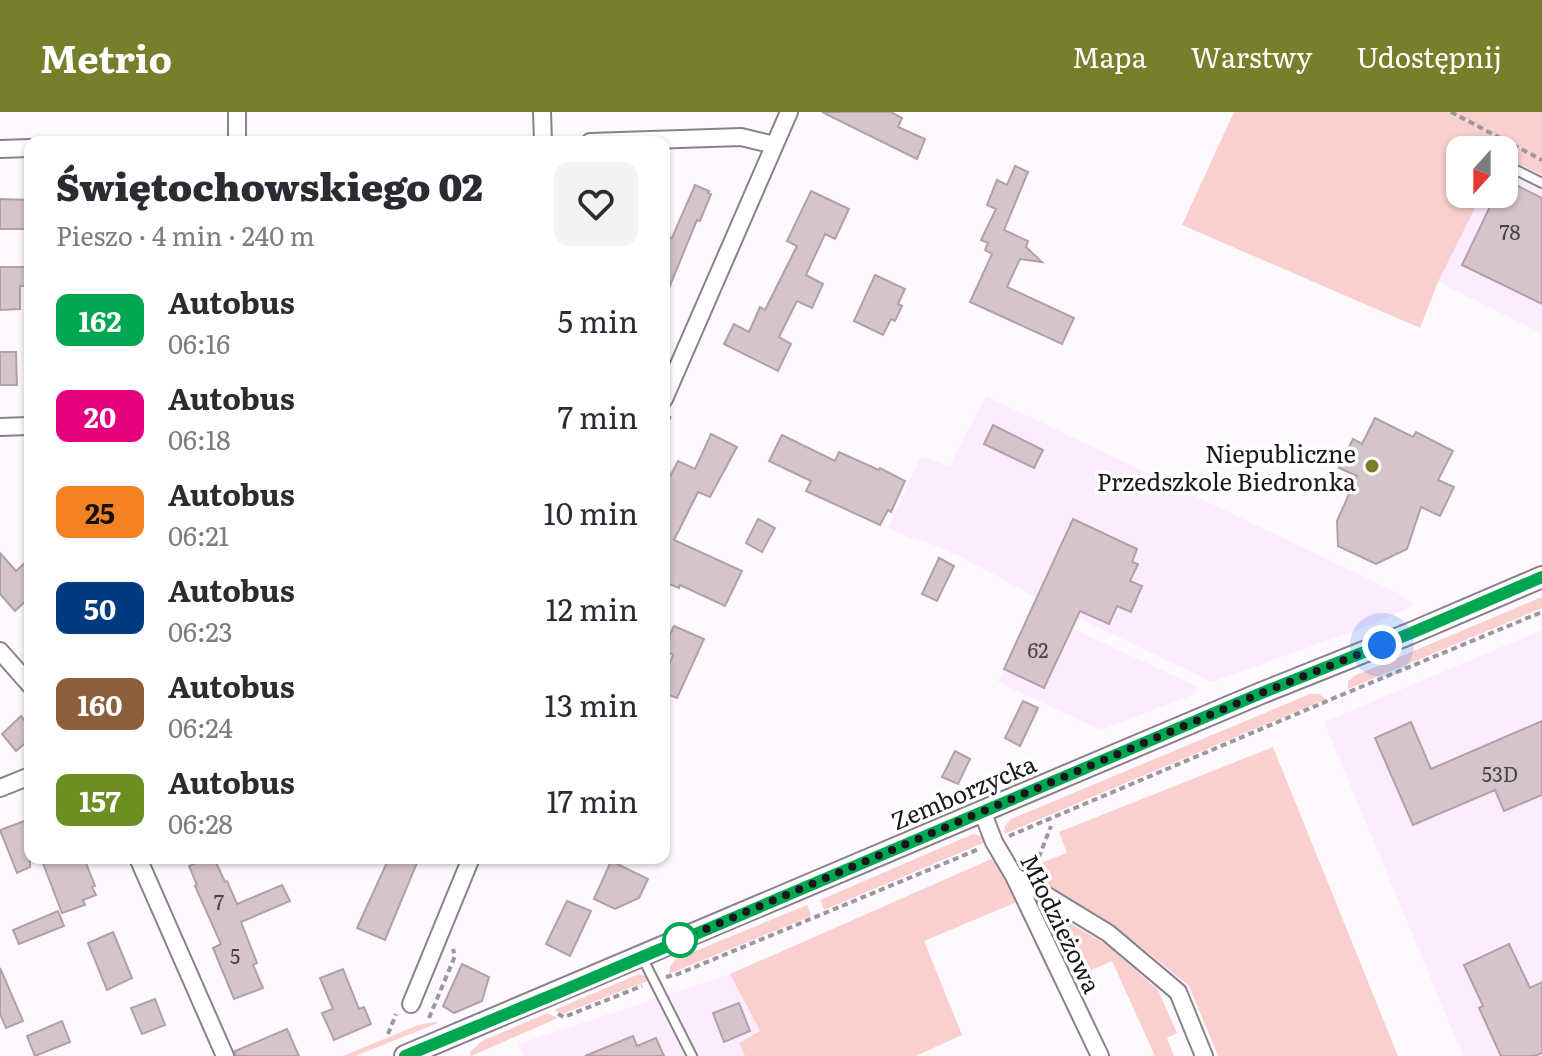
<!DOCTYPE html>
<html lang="pl">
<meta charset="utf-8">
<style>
body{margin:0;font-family:Literata,serif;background:#f2f2f3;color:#2b2b33;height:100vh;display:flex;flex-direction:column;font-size:30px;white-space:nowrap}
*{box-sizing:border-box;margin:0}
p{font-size:26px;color:#7c7c81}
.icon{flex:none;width:44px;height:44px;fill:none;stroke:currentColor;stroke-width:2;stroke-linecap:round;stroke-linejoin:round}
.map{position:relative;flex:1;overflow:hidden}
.details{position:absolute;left:24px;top:24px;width:646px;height:728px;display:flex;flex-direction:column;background:#fff;border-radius:16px;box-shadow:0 2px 6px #0004}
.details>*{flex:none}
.badge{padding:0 16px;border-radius:12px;font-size:28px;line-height:52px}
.needle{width:52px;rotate:201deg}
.buttons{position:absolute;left:1446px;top:24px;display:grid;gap:16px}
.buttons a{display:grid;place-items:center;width:72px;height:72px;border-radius:16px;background:#fff;box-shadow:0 2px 6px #0004;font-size:40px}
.you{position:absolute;width:40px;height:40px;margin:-20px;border:6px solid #fff;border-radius:50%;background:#1a73e8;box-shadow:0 0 0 12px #1a73e833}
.map>.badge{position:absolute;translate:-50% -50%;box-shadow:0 0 0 4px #fff}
.round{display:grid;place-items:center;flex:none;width:84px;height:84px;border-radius:16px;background:#f2f2f3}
.overview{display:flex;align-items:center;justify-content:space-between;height:136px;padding:0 32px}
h1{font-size:38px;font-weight:800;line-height:60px}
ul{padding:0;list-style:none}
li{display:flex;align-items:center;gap:24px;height:96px;padding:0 32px}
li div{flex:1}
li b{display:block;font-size:30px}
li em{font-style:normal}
li .badge{min-width:88px;font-weight:700;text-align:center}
header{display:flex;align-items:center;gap:48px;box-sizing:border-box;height:112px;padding:0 40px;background:#767f2a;color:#fff}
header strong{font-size:38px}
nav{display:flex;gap:44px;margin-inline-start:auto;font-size:28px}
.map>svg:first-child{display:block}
</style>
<header>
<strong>Metrio</strong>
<nav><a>Mapa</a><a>Warstwy</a><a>Udostępnij</a></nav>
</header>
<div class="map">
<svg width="1542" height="944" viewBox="0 0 1542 944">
<rect width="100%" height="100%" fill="#fef9fe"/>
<!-- built -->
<g fill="#fdecff">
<path d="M1504 45 1542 63V221L1438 170 1482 82H1504Z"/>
<path d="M986 284 1398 481 1415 493 1368 514 1212 570 1043 489 961 445 934 433 908 425 888 416 921 344 949 354Z"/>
<path d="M1031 497 1198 575 1195 582 1101 618 998 570Z"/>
<path d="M1542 518V944H1463L1324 610Z"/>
<path d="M730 862 760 920 740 931 745 944H524L518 932Z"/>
</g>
<!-- green -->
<g fill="#f9d0cd">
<path d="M1234 0H1542V63L1504 45V38H1460V82H1482L1438 170 1420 216 1182 113Z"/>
<path d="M1542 485V496L1348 577V569L1354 564Z"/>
<path d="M1310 582H1319L1326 587 1004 722 1005 714 1011 707Z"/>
<path d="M1273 635 1398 944H1218L1189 874 1115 814 1036 767 1043 750 1067 741 1059 720Z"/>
<path d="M973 722 985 725 988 729 824 798 820 788Z"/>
<path d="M996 745 1017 790 924 829 962 923 916 944H745L739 931 760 919 730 862Z"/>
<path d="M807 793 811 804 669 862 670 854 676 847Z"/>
<path d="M1046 797 1107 833 1158 878 1177 921 1167 926 1174 944H1155L1112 849 1078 864Z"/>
<path d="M639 862 648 865 650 868 562 902 554 898Z"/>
<path d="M547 901 558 906 471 944 470 940 482 929Z"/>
<path d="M435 910 438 911 355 944H343L418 913Z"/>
</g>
<!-- building -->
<g fill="#d5c4ca" stroke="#b1a1a7" stroke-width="2">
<path d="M822 0H891L902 6 898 15 925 27 917 47Z"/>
<path d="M1015 54 1028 60 1004 118 1028 129 1026 135 1042 150 1020 147 1007 175 1074 206 1062 232 970 190 992 142 985 138 988 131 981 128 996 97 987 93 997 68 1007 73Z"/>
<path d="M1504 67 1542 86V192L1462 153 1496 82H1504Z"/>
<path d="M695 73 709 79 708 81 711 82 700 109 697 108 664 188V123L672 126Z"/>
<path d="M811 79 849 97 835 127 825 122 806 163 823 172 812 196 797 189 779 225 791 232 778 259 724 232 734 212 749 220 760 195 765 198 797 134 787 129Z"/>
<path d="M0 87 30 88V117H0Z"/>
<path d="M0 155H30V174H20V197L0 198Z"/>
<path d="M875 163 905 177 898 192 902 194 895 209 891 207 883 223 854 209Z"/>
<path d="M0 240H16L17 273H0Z"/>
<path d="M1375 306 1413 325 1416 320 1453 339 1438 368 1454 375 1440 404 1421 395 1407 437 1376 452 1338 434 1337 409 1357 364 1339 356 1353 327 1362 332Z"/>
<path d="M993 313 1043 338 1034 356 984 332Z"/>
<path d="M711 322 737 335 710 385 698 380 674 428 742 459 725 494 680 473 679 476 664 470V376L678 349 695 357Z"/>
<path d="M782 323 835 349 839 340 879 358 880 356 905 369 891 400 888 398 880 413 806 379 811 369 769 349Z"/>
<path d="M758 407 775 416 762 440 746 431Z"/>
<path d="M1073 407 1137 437 1132 450 1138 452 1130 469 1142 474 1131 500 1117 494 1109 512 1080 499 1044 576 1004 557Z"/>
<path d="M0 441 16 459 30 446V485L15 499 0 482Z"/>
<path d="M939 446 954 454 937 489 922 482Z"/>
<path d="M674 514 704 527 677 586 664 581V565L673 543 664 538V535Z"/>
<path d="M1023 589 1038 596 1020 634 1005 626Z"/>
<path d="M21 604 30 615V627L16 639 2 622Z"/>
<path d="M1542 609V683L1504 699 1495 678 1413 713 1375 626 1411 610 1431 657Z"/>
<path d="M955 639 970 647 958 672 942 665Z"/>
<path d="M30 707V755L17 761 0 718Z"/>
<path d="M41 746H84L95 774 92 775 96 783 83 788 85 793 62 801Z"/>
<path d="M207 746H214L225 770 227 769 237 792 282 773 290 789 241 810 257 851 253 853 263 876 234 887 213 836 221 832 195 774 197 773 189 754Z"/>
<path d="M389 746H419L385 828 357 816Z"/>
<path d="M611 749 648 767 639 786 615 797 594 787Z"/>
<path d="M567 789 591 799 570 844 546 832Z"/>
<path d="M58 799 64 814 19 832 13 818Z"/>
<path d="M113 820 132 866 107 878 88 831Z"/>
<path d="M1509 832 1530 876 1542 870V941L1534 944H1501L1479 896 1483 894 1464 853Z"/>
<path d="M462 852 489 865 482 889 454 901 443 894Z"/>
<path d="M0 856 23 909 6 916 0 902Z"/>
<path d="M343 857 359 897 364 895 371 912 334 928 322 901 333 897 320 866Z"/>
<path d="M155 887 165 913 142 922 131 896Z"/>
<path d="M739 891 750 919 724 930 713 901Z"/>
<path d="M62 909 70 930 35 944 27 924Z"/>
<path d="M287 917 299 944H236L235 939Z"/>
<path d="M633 924 637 934 656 926 664 944H585Z"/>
</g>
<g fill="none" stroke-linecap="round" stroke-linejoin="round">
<!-- service casing -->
<g stroke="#8b818c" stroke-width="12">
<g id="service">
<path d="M1504 52 1542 71"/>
<path d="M642 845 692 944"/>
</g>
</g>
<!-- minor casing -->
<g stroke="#8b818c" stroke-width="20">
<g id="minor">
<path d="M237 0V30"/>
<path d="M542 0 543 30"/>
<path d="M590 30 741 25 774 33"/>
<path d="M0 37 30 36"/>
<path d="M664 287 789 0"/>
<path d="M0 315 30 314"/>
<path d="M0 539 30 573"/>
<path d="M0 676 30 664"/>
<path d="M982 699 994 730 1014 764 1100 944"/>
<path d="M138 746 225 944"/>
<path d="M1016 765 1108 821 1178 880 1204 944"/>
<path d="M411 892 471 746"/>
</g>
</g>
<!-- tertiary casing -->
<g stroke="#8b818c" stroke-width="24">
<path id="tertiary" d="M405 944 1259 582 1409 522 1542 465"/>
</g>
<!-- path -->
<g stroke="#9c979c" stroke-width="4" stroke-dasharray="6 4" stroke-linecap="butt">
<path d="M1451 0 1542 48"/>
<path d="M664 317 670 304"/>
<path d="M1009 724 1339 584 1542 500"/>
<path d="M1035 755 1051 714"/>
<path d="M666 865 678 862 979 737"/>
<path d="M558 902 564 905 642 874"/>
<path d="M429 906 455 844 453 837"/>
<path d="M388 922 396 902"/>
</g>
<!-- service -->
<use href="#service" stroke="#fff" stroke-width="8"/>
<!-- minor -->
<use href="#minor" stroke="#fff" stroke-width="16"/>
<!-- tertiary -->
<use href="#tertiary" stroke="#fff" stroke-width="20"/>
</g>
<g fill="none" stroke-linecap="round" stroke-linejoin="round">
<!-- line casing -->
<g stroke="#fff" stroke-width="18">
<path id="line" d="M405 944 562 879 1259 582 1409 522 1542 465"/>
</g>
<!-- line -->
<use href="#line" stroke="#00a651" stroke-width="12"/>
<!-- walk -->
<path stroke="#1a161b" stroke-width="8" stroke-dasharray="0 14.4" d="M680 828 1259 582 1382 533"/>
</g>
<!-- markers -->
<circle fill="#767f2a" stroke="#fff" stroke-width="3" cx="1372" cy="354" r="8"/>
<circle fill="#fff" stroke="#00a651" stroke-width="4" cx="680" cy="828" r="16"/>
<g text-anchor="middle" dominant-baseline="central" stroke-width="7" stroke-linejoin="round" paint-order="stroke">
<!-- number labels -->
<g font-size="20" fill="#494247">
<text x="1510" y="119">78</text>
<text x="1038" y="537">62</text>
<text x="1500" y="661">53D</text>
<text x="219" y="789">7</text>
<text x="235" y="843">5</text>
</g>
<!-- poi labels -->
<g font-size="24" fill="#1a161b" stroke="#fff" text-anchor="end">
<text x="1356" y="340">Niepubliczne<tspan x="1356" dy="28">Przedszkole Biedronka</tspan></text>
</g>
<!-- street labels -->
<g font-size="24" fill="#1a161b" stroke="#fff">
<text transform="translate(963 679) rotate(-23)">Zemborzycka</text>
<text transform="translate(1062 811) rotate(64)">Młodzieżowa</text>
</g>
</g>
</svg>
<div class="buttons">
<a><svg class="needle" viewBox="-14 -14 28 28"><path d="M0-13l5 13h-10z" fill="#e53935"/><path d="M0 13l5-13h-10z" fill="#7c7c81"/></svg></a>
</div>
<div class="you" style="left:1382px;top:533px"></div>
<section class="details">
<div class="overview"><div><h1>Świętochowskiego 02</h1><p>Pieszo · 4 min · 240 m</p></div><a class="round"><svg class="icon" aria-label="heart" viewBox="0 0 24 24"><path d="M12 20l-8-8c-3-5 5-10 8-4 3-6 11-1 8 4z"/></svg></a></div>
<ul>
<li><span class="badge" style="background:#00a651;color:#fff">162</span><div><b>Autobus</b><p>06:16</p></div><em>5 min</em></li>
<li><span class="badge" style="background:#e6007e;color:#fff">20</span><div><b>Autobus</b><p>06:18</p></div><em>7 min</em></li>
<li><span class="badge" style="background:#f58220;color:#111">25</span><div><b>Autobus</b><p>06:21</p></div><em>10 min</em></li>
<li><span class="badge" style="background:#003b80;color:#fff">50</span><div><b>Autobus</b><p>06:23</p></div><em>12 min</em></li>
<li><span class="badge" style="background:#8b5e3c;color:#fff">160</span><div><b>Autobus</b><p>06:24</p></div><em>13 min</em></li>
<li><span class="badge" style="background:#6b8e23;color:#fff">157</span><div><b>Autobus</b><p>06:28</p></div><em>17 min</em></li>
</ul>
</section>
</div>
